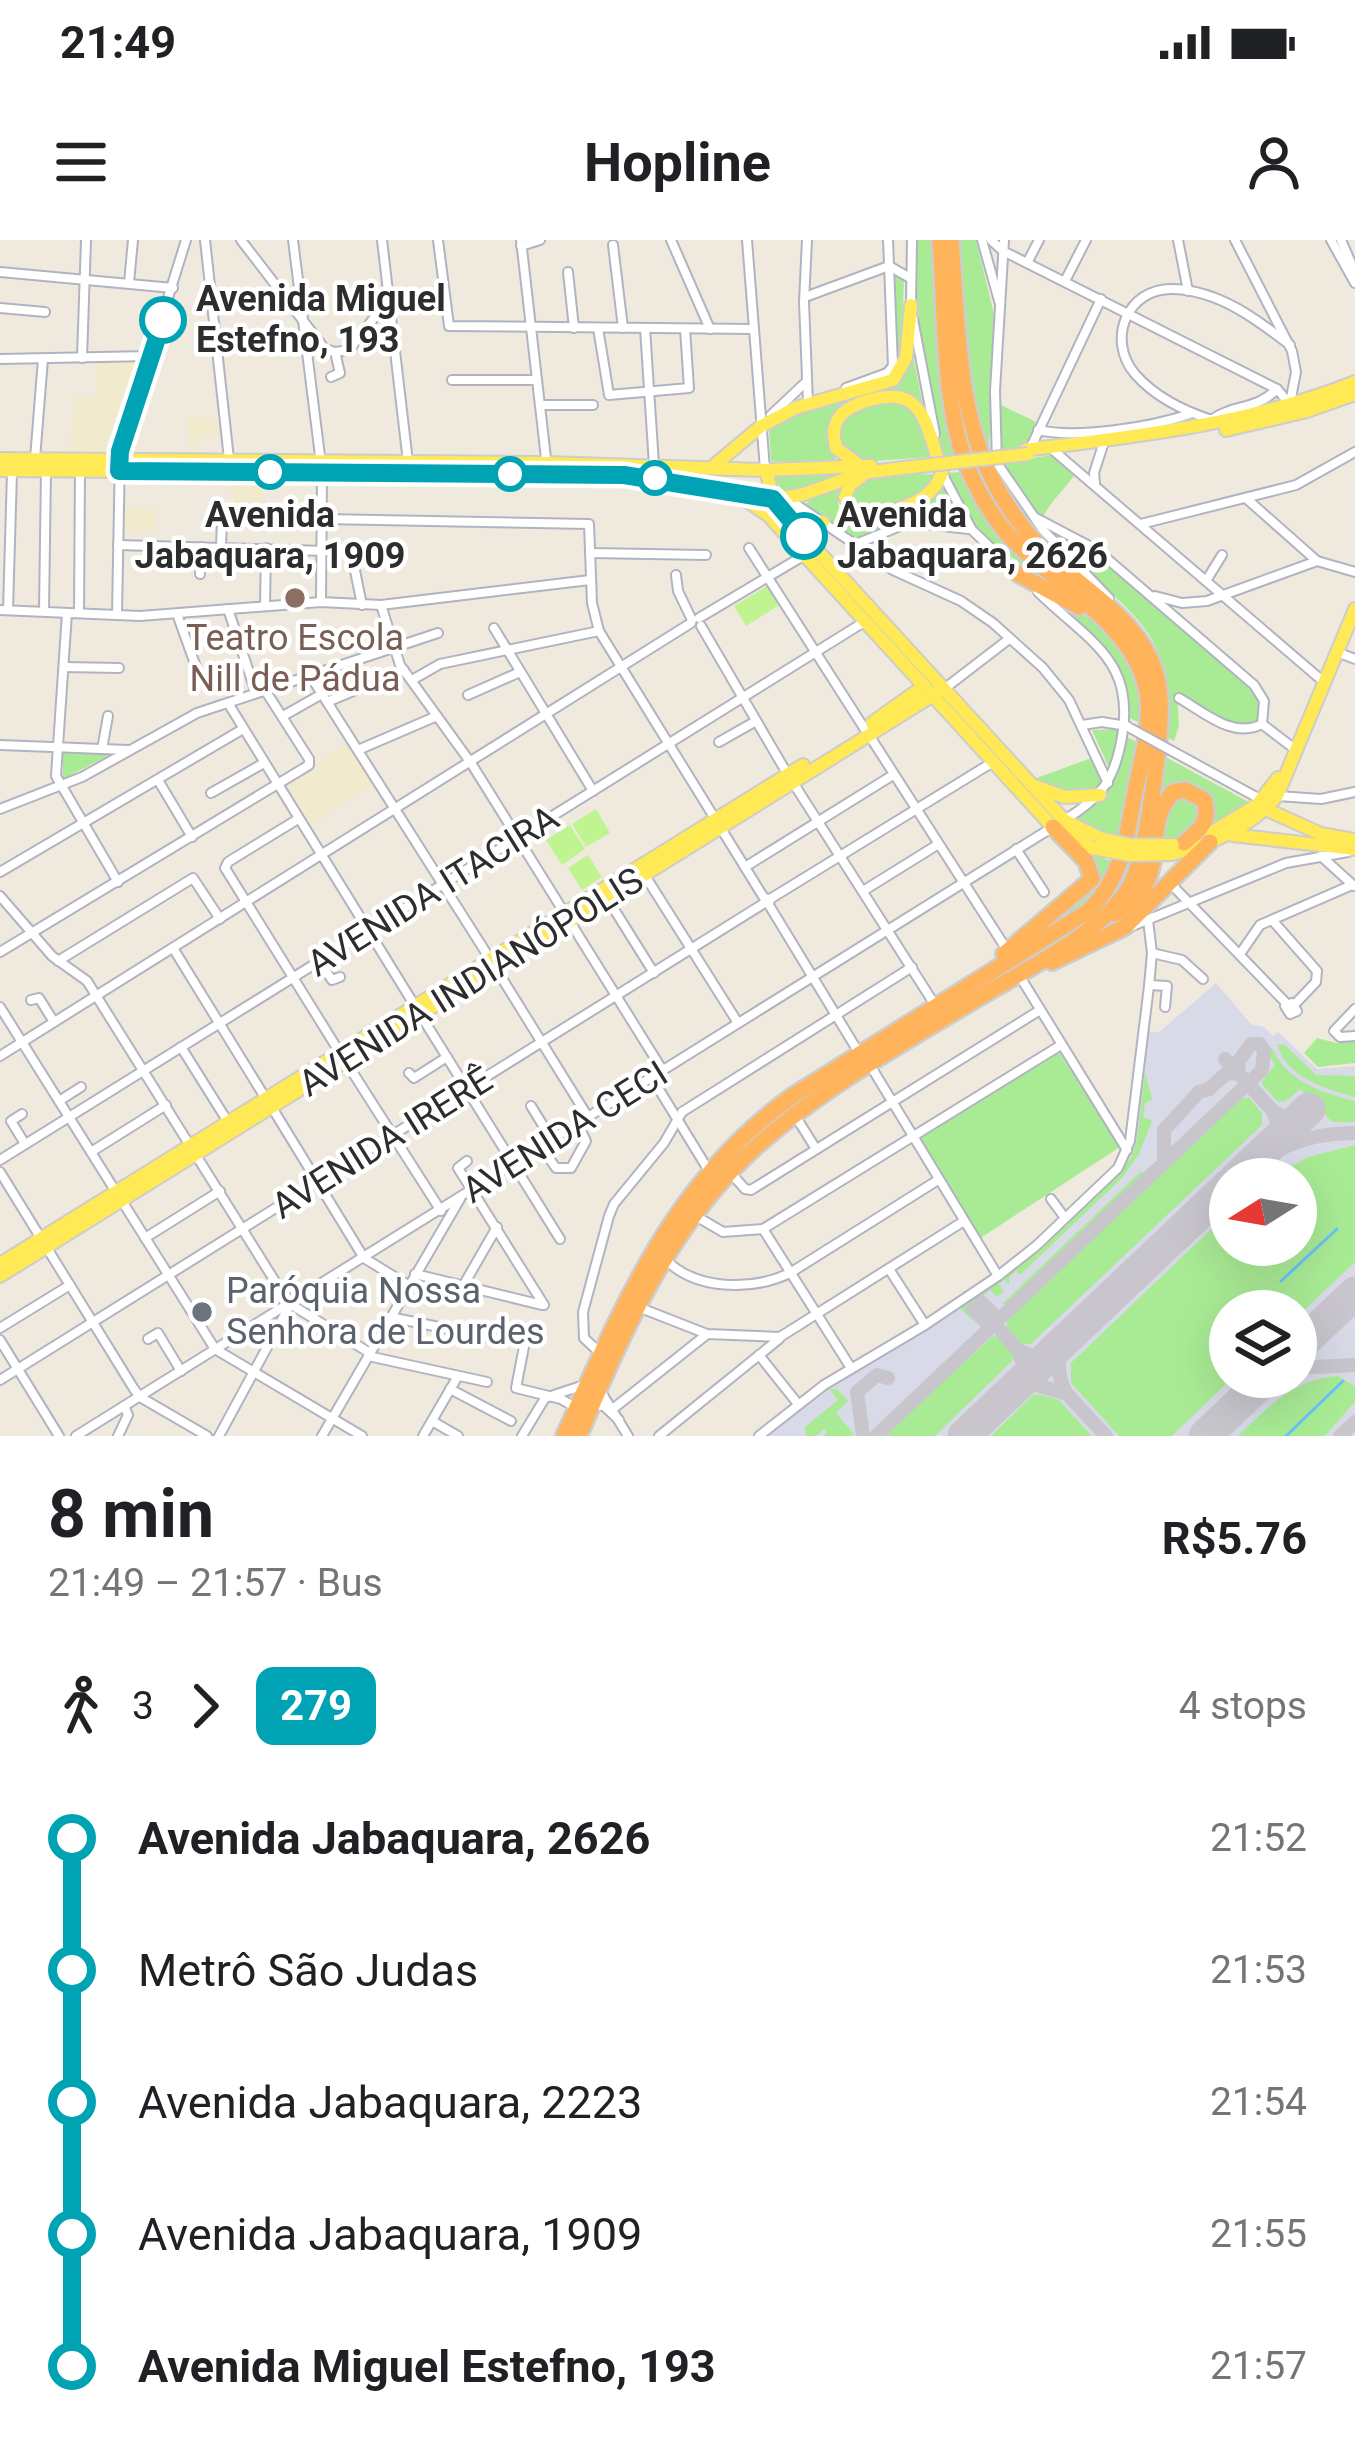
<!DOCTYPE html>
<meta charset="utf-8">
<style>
body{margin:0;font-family:Roboto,sans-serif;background:#f6f6f6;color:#202124;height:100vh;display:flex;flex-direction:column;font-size:45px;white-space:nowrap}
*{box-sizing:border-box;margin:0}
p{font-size:39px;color:#757577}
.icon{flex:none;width:66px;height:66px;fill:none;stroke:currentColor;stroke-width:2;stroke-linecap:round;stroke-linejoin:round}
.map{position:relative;height:1196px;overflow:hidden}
.panel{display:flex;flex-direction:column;background:#fff;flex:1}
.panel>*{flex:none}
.badge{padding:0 24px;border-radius:18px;font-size:42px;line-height:78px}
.needle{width:78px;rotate:259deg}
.tools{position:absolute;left:1209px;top:918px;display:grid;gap:24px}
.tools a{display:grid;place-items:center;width:108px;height:108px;border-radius:50%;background:#fff;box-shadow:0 12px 48px #0002;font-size:60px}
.map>.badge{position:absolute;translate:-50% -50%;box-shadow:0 0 0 6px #fff}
.legs{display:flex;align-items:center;gap:18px;height:132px;padding:0 48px;font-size:39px}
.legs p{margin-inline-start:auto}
.summary{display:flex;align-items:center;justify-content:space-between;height:204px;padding:0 48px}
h1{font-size:66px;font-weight:700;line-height:90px}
ul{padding:0 48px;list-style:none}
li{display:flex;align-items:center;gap:42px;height:132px;font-size:45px}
li i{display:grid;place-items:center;width:18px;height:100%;margin:0 15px;background:currentColor}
li i::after{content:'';width:30px;height:30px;margin:-15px;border:9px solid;border-radius:50%;background:#fff}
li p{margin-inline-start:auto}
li:first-child i{background:linear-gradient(#0000 50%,currentColor 0)}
li:last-child i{background:linear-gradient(currentColor 50%,#0000 0)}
.status{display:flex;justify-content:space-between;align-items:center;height:84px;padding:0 60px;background:#fff;direction:ltr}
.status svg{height:33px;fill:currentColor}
header{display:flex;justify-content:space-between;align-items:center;height:156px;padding:0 48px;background:#fff;font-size:54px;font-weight:700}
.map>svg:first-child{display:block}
</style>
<div class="status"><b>21:49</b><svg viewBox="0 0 49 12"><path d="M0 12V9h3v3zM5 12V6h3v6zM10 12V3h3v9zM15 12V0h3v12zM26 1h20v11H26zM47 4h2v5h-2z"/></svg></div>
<header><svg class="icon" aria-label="menu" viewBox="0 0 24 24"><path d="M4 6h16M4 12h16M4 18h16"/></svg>Hopline<svg class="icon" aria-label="person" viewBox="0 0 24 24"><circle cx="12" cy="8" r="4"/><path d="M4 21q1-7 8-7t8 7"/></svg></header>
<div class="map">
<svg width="1355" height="1196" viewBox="0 0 1355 1196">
<rect width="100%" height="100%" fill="#f0eade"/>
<!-- education -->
<g fill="#f2eacc">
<path d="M142 122 131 157 122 155 104 213 70 212 74 156 97 158V123Z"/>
<path d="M188 176 218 180 220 195H198V214H189Z"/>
<path d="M231 239H264L263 269H231Z"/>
<path d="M125 268 155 269V292L124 291Z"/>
<path d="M348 503 374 544 310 585 284 543Z"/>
</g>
<!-- airport -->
<path fill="#d9dae8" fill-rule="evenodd" d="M1216 743 1251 784 1264 787 1273 796 1278 792 1317 829 1355 826V1196H763L806 1162 960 1068 1034 1012 1125 924 1132 906 1146 792H1159ZM1230 939H1296V1005H1230ZM1230 1071H1296V1137H1230Z"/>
<!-- green -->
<g fill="#a9eb95">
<path d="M913 0H933L957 216 942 217C925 145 915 74 913 0Z"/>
<path d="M954 0H976L995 78 989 211 986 212 968 142Z"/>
<path d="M891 30 904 39 901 121 891 130Z"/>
<path d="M911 107 927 185 899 153 831 180 829 207 839 225 771 221 769 188 798 170 878 147Z"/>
<path d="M885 160C917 161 922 190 931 217L860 222 834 198 841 176Z"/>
<path d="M997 163 1036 182 1025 206 1028 219 1050 215 1074 236C1063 251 1051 261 1043 277 998 246 1000 212 997 163Z"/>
<path d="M962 232 1055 346 1054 349 983 296 965 272 946 233Z"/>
<path d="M938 234C920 256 884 278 854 271L847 252C869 229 908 235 938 234Z"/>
<path d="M841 235 785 257 774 236 840 234Z"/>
<path d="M942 243 961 283C902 262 894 300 850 297L812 273 806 264 811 257 841 246C833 266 841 281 863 283Z"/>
<path d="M1052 290 1095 316 1244 443 1261 462 1259 479C1235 496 1199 465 1177 452L1179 486 1174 501 1164 495C1184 376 1105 368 1052 290Z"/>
<path d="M1050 353 1107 390 1140 438 1143 484 1129 478C1133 419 1087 391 1048 357Z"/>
<path d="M1120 489 1109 528 1092 490Z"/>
<path d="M1126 496 1140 504 1123 600 1101 595 1073 579 1111 547Z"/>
<path d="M63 513 111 514 63 539Z"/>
<path d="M1158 513 1247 561 1248 566 1199 594 1208 582 1192 548 1159 569Z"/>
<path d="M1094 517 1102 537 1097 554 1074 556 1037 545 1034 539Z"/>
<path d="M1190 553 1204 575 1182 599 1160 603 1170 559Z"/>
<path d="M1090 614 1118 623 1093 663 994 724 1086 652Z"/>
<path d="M1317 798 1336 803 1355 801V823L1318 827 1304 813Z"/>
<path d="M1277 804 1285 805 1316 835 1355 836V857C1325 849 1286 837 1277 804Z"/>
<path d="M1271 806C1285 840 1321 853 1355 861V882H1332L1319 868 1323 863 1314 854 1310 858 1300 849 1285 862 1277 861 1261 843 1275 825 1269 816Z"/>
<path d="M1059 812 1120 907 979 999 917 899Z"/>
<path d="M1145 831 1152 860 1145 863 1143 877 1152 881 1139 914 1122 938 1020 1035 1016 1031 1009 1038V1045L1004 1040 999 1044 1004 1051 997 1057 990 1050 968 1069 975 1078 972 1080 960 1068 1035 1013 1131 918 1137 900Z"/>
<path d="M1239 858H1249L1262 873V885L1031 1104H1020L1006 1088 1008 1077Z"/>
<path d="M1355 905V1022L1296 1078V1071H1230L1233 1137 1172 1196H1119L1071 1143V1123L1230 971V1005H1296V939H1268L1308 917Z"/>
<path d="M1141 931 1144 934 1141 939 1007 1065 1002 1064Z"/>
<path d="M993 1096 1000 1098 1013 1112V1120L935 1196H883Z"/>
<path d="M1338 1136 1355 1146V1162L1325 1196H1238C1268 1167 1294 1139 1338 1136Z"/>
<path d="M829 1149H837L848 1161 836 1173 854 1194 852 1196H823L827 1192 824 1189 816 1196H806L805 1187 838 1160Z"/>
<path d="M1039 1154 1059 1160 1092 1196H991L1033 1155Z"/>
</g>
<!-- pitch -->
<g fill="#bff490">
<path d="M769 345 781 364 746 386 734 366Z"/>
<path d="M596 569 610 593 586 607 572 584Z"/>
<path d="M570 585 585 609 562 625 546 600Z"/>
<path d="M588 615 602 637 582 650 568 628Z"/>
</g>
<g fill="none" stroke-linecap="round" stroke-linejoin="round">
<!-- stream -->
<g stroke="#67c4fc" stroke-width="3">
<path d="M1281 1041 1337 989"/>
<path d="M1286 1196 1343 1141"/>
</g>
<!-- taxiway -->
<g stroke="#c8c6cc" stroke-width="14">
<path d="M1225 819 1273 871"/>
<path d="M1270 906 1278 886 1273 871 1294 883"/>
<path d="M1235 939C1272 908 1306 893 1355 893"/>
<path d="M981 1062 995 1076 996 1082"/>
<path d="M973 1069 988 1084 987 1091"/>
<path d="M1001 1091 1018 1110"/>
<path d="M1296 1128 1355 1125"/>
<path d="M1264 1139 1270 1137"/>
<path d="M1018 1145 1024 1127 1018 1110 1033 1116 1052 1113"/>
<path d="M1067 1154 1106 1196"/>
<path d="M1007 1155 1034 1144 1067 1154C1053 1129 1058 1113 1074 1091"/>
<path d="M863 1196 857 1152 877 1135 888 1138"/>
<path d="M876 1196 1262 830 1264 811 1260 804H1251L1238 822 1239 834 1227 833 1209 849 1199 852 1164 890V922"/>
<path d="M1340 1196 1355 1182"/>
</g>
<!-- runway -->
<g stroke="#c8c6cc" stroke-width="33">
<path d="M1235 939 1309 869"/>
<path d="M1296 1109 1355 1053"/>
<path d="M964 1196 1230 944"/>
<path d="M1205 1196 1267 1137"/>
</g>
<!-- minor casing -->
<g stroke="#b2b3c2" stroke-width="12">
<g id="minor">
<path d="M205 0 229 219"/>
<path d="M241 0 324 108"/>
<path d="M293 0 322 232 321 362"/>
<path d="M382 0 408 222"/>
<path d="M438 0 449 86 754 89"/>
<path d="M521 0 547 227"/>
<path d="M671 0 710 89"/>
<path d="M747 0 765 229"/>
<path d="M807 0 804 62 808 163"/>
<path d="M982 0 999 61"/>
<path d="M991 0 1003 11 1277 149 1289 163"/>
<path d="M1004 0 995 151 997 223 1043 290 1109 358"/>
<path d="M1178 0 1188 51"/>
<path d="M1235 0 1292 111 1296 132 1290 163"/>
<path d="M1331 0 1355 43"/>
<path d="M1341 0 1355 32"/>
<path d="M613 5 623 88"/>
<path d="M521 6 540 0"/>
<path d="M1027 23 1039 0"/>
<path d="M0 32 173 48"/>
<path d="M568 32 574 88"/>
<path d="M1065 41 1086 0"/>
<path d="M129 43 133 0"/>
<path d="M805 57 889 26 910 38"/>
<path d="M911 64 912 0"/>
<path d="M0 68 45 72"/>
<path d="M913 79 935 194"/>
<path d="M598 88 609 155 689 148 685 89"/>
<path d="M645 88 654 225"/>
<path d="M306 103 335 112 349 110 388 60"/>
<path d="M82 118 86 0"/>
<path d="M0 119 150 116"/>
<path d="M331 137 340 133 335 112"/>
<path d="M452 140H537"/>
<path d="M846 148 887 133 893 126 888 0"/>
<path d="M540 165H593"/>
<path d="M771 175 806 142"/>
<path d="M1211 180C1233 164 1257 170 1277 149"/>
<path d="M1215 181C1186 172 1155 157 1135 134 1106 100 1127 47 1174 49 1219 51 1255 78 1290 105"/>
<path d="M1038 190C1078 199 1151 187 1190 174"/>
<path d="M1030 209 1101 59"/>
<path d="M1054 211 1325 443"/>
<path d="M35 219 43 119"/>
<path d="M942 233 972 290 1018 334"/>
<path d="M1095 243 1094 233 1103 205"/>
<path d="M788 259 893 330 961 361 993 383 1043 428 1069 460 1108 543"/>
<path d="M1248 260 1317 321 1355 332"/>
<path d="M323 279 589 284 592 363 599 391 764 658 770 659 769 665 859 813"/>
<path d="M1038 279 1097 310 1254 445 1264 461 1262 484"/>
<path d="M1141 284 1296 245 1355 212"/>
<path d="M856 304 910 282 968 289"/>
<path d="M118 305 327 311"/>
<path d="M221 307 222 281"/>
<path d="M749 308 864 488"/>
<path d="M351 311 362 365"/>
<path d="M590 313 706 315"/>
<path d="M200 334 201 307"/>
<path d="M676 335 678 351 692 380"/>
<path d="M1206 341 1222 315"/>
<path d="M1038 352C1093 405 1139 422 1120 507 1112 544 1097 560 1066 579"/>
<path d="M1155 356 1182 363 1207 361 1317 321"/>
<path d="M381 365 400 425 471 523 663 831"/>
<path d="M265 366 266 308"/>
<path d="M228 369 256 453"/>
<path d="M0 370 140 376 321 362 381 365 590 340"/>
<path d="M8 370 12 232"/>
<path d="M44 371 46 230"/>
<path d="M67 373 56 536 118 642"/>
<path d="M79 373 80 230"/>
<path d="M177 374 200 438"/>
<path d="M117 375 120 212 186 0"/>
<path d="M699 378 803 316"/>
<path d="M701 386 785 530 935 765"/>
<path d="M494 388 593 551"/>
<path d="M1337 412 1355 419"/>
<path d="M64 427 119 428"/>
<path d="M310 435 490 719"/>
<path d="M412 440 440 424 599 391"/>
<path d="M944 449 1009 399"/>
<path d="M468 455 520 432"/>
<path d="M1179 458C1205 473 1233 499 1262 484"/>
<path d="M327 462 404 430"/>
<path d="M228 463 415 766"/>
<path d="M283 476 322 454"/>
<path d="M1262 484 1296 510"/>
<path d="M1082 485 1102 482 1127 486"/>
<path d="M869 495 1007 710"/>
<path d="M719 502 756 481"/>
<path d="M0 505 128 510"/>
<path d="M102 509 108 476"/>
<path d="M358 510 437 476"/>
<path d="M1172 511 1260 559"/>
<path d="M158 540 192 597"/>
<path d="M211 553 264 523"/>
<path d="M1278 556 1321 559 1355 552"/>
<path d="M0 569 82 537 197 473 438 393"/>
<path d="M298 579 228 622 225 628 340 813"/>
<path d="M1016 609 1044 652"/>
<path d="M1321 616 1354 646"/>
<path d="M745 627 893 535"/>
<path d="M0 632 243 489"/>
<path d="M644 634 738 783"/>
<path d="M1170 643 1287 764"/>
<path d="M863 651 937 605"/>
<path d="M0 656 52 716 87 741 281 1051 295 1067 370 1113"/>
<path d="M607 658 654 733"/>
<path d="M770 659 993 522"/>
<path d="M1272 680 1317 731 1316 742 1295 764"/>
<path d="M1130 687 1286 623 1348 612"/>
<path d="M173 708 266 859"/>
<path d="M0 712 309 525V519L265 450"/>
<path d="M1152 713 1182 720 1203 739"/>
<path d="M1240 714 1260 685 1352 645"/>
<path d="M58 721 193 638 220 679"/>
<path d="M319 721 332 740 340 737"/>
<path d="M495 727 588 877"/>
<path d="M1019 735 1127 910"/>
<path d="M1149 745 1167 746 1165 767"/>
<path d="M31 760 39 758 54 782"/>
<path d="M1292 763 1297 771 1290 774 1285 766Z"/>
<path d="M0 767 116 952"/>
<path d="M1355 769 1334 791 1340 797 1355 796"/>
<path d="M420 774 560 999"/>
<path d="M181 807 228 882"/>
<path d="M0 816 691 383"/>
<path d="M346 822 441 971"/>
<path d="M870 825 998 1036"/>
<path d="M409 833 414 838 447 817"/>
<path d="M652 838 709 931"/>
<path d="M59 861 81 847"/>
<path d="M271 866 364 1018 408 1045"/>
<path d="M531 866 552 900"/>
<path d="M22 874 11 881 25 904"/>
<path d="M796 877 816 909"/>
<path d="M541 907 556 928H571L586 901 578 885"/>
<path d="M91 912 166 865"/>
<path d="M0 920 864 382"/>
<path d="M467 921 458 928 544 1065"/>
<path d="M0 932 134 1149 140 1157 207 1196"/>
<path d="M730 932 745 949 751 950 1040 770"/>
<path d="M1051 959 1065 978"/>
<path d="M122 961 215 1109 362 1196"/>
<path d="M694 975 723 992 763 989 1061 805"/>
<path d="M763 989 851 1128"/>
<path d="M145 998 220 951"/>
<path d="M664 1018C695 1051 752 1051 790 1033L938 940"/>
<path d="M889 1029 925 1085"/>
<path d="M415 1034 542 1065"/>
<path d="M463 1046 497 987"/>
<path d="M638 1067 707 1094 780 1097 964 981"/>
<path d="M390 1077 497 1099"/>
<path d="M0 1088 70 1045"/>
<path d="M527 1091 516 1148 561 1159 575 1167"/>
<path d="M148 1099 158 1093 181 1131"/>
<path d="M0 1100 59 1196"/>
<path d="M600 1113 584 1098 583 1072 609 976 614 964 664 903 682 872 912 727"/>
<path d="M759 1115 798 1164"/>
<path d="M368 1116 487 1142"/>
<path d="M0 1140 763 664"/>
<path d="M598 1147 628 1196"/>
<path d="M450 1149 511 1181"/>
<path d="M590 1165 604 1166 619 1180"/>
<path d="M614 1168 706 1095"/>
<path d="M432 1181 458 1196"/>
<path d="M76 1196 1053 587"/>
<path d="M118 1196 128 1175 124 1166"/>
<path d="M219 1196 290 1065"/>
<path d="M322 1196 460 959"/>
<path d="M423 1196 458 1136"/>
<path d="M522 1196 545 1158 584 1145"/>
<path d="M659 1196 779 1099"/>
<path d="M759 1196 824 1145 925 1085 998 1036 1036 1006 1118 928 1130 901 1149 746 1152 713 1148 680"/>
</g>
</g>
<!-- major casing -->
<g stroke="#cdcdcd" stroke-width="16">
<g id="major">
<path d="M1226 190 1307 171 1355 154"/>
<path d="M1025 210C1137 196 1250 184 1355 142"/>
<path d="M0 219 547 223 766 230 871 226"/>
<path d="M858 224 836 208C834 198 832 189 838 179 848 162 892 150 909 161 927 172 932 204 939 222"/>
<path d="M711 228 760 187 795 168 893 140 906 118 911 65"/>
<path d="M0 230 624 235 773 259 801 255 863 233 903 228"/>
<path d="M766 230 773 259 783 273 1064 580 1100 598"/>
<path d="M862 236 850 245 845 257 854 273 868 278C896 270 933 263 942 232"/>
<path d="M744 259 768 275 1049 583 1092 608"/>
<path d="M806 298 823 282"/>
<path d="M872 483 924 446"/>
<path d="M1037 547 1065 557 1100 555"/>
<path d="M1263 568 1321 594 1355 600"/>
<path d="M1211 593 1257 565 1278 538"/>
<path d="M1232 595 1355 609"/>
<path d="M1172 614C1210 605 1251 587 1277 556L1355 369"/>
<path d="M0 1024 803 525"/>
<path d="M0 1036 943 449"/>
</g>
</g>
<!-- highway casing -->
<g stroke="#cdcdcd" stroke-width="20">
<g id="highway">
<path d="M1018 334 1079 367"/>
<path d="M1115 674C1177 636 1137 593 1173 552L1185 550 1204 560C1211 581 1200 590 1184 603"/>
<path d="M1004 714 1092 639 1086 621 1053 587"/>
<path d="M1052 722 1125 687 1210 602"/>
<path d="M564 1196C623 1066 673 940 794 855L1087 672C1121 641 1126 601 1134 557 1140 526 1151 491 1148 458 1139 387 1061 349 1015 302 998 285 985 264 974 242 941 177 946 73 940 0"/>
<path d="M579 1196C621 1096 665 994 745 917 812 853 905 802 985 754 1029 728 1104 691 1130 646 1147 617 1162 495 1160 459 1157 389 1091 357 1046 313 1027 295 1010 271 997 248 956 175 958 82 951 0"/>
</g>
</g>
<!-- minor -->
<use href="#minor" stroke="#fff" stroke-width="8"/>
<!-- major -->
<use href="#major" stroke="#ffe954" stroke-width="12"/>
<!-- highway -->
<use href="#highway" stroke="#ffb35a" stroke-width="15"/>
<!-- rail -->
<path stroke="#a0a1b9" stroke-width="3" d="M903 230 1029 216"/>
<!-- minor-bridge casing -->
<g stroke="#b2b3c2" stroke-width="12" stroke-linecap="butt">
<path id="minor-bridge" d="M1130 488 1172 511"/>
</g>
<!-- major-bridge casing -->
<g stroke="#cdcdcd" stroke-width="16" stroke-linecap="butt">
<g id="major-bridge">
<path d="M903 228 1028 214"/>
<path d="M1100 598 1131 605H1173"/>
<path d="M1092 608 1130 615 1172 614"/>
</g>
</g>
<!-- minor-bridge -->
<use href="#minor-bridge" stroke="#fff" stroke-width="8"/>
<!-- major-bridge -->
<use href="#major-bridge" stroke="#ffe954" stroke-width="12"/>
</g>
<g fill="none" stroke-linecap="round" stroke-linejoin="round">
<!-- line-1 casing -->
<g stroke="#fff" stroke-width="27">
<path id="line-1" d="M163 80 120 211 119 231 624 235 773 259 804 296"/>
</g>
<!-- line-1 -->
<use href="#line-1" stroke="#00a3b4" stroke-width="18"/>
</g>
<!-- markers -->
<g fill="#fff" stroke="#00a3b4" stroke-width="6">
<circle cx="163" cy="80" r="21"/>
<circle cx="270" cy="232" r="15"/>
<circle cx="510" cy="234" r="15"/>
<circle cx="655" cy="238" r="15"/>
<circle cx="804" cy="296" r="21"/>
</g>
<circle fill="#8d6e63" stroke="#fff" stroke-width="4.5" cx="295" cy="358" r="12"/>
<circle fill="#6b7280" stroke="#fff" stroke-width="4.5" cx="202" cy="1072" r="12"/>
<g text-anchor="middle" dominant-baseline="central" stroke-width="9" stroke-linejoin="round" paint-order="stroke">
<!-- stop labels -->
<g font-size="36" font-weight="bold" fill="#2d2d2d" stroke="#fff" text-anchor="start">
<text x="196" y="59">Avenida Miguel<tspan x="196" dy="41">Estefno, 193</tspan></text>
<text x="270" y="275" text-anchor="middle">Avenida<tspan x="270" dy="41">Jabaquara, 1909</tspan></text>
<text x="837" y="275">Avenida<tspan x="837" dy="41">Jabaquara, 2626</tspan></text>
</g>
<!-- education labels -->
<g font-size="36" fill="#785e54" stroke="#fff">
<text x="295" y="398">Teatro Escola<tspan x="295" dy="41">Nill de Pádua</tspan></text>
</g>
<!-- street labels -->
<g font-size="36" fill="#2d2d2d" stroke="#fff">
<text transform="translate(433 651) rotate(-32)">AVENIDA ITACIRA</text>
<text transform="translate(471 742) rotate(-32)">AVENIDA INDIANÓPOLIS</text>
<text transform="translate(565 892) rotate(-32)">AVENIDA CECI</text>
<text transform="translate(382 903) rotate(-32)">AVENIDA IRERÊ</text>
</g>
<!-- worship labels -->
<g font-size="36" fill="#5b616d" stroke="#fff" text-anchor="start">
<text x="226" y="1051">Paróquia Nossa<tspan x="226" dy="41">Senhora de Lourdes</tspan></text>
</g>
</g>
</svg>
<div class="tools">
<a><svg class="needle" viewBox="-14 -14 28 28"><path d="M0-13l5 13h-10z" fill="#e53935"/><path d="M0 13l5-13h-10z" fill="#757577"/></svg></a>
<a><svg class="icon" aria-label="layers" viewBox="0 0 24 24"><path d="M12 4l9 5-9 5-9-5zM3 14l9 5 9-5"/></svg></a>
</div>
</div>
<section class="panel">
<div class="summary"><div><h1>8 min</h1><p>21:49 – 21:57 · Bus</p></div><b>R$5.76</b></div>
<div class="legs"><svg class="icon" aria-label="walk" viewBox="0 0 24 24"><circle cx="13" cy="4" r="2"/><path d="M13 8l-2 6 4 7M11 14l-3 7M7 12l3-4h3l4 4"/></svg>3<svg class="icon" aria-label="forward" viewBox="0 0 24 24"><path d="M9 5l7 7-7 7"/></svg><b class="badge" style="background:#00a3b4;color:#fff">279</b><p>4 stops</p></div>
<ul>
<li><i style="color:#00a3b4"></i><b>Avenida Jabaquara, 2626</b><p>21:52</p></li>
<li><i style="color:#00a3b4"></i><span>Metrô São Judas</span><p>21:53</p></li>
<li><i style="color:#00a3b4"></i><span>Avenida Jabaquara, 2223</span><p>21:54</p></li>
<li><i style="color:#00a3b4"></i><span>Avenida Jabaquara, 1909</span><p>21:55</p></li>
<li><i style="color:#00a3b4"></i><b>Avenida Miguel Estefno, 193</b><p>21:57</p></li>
</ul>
</section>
